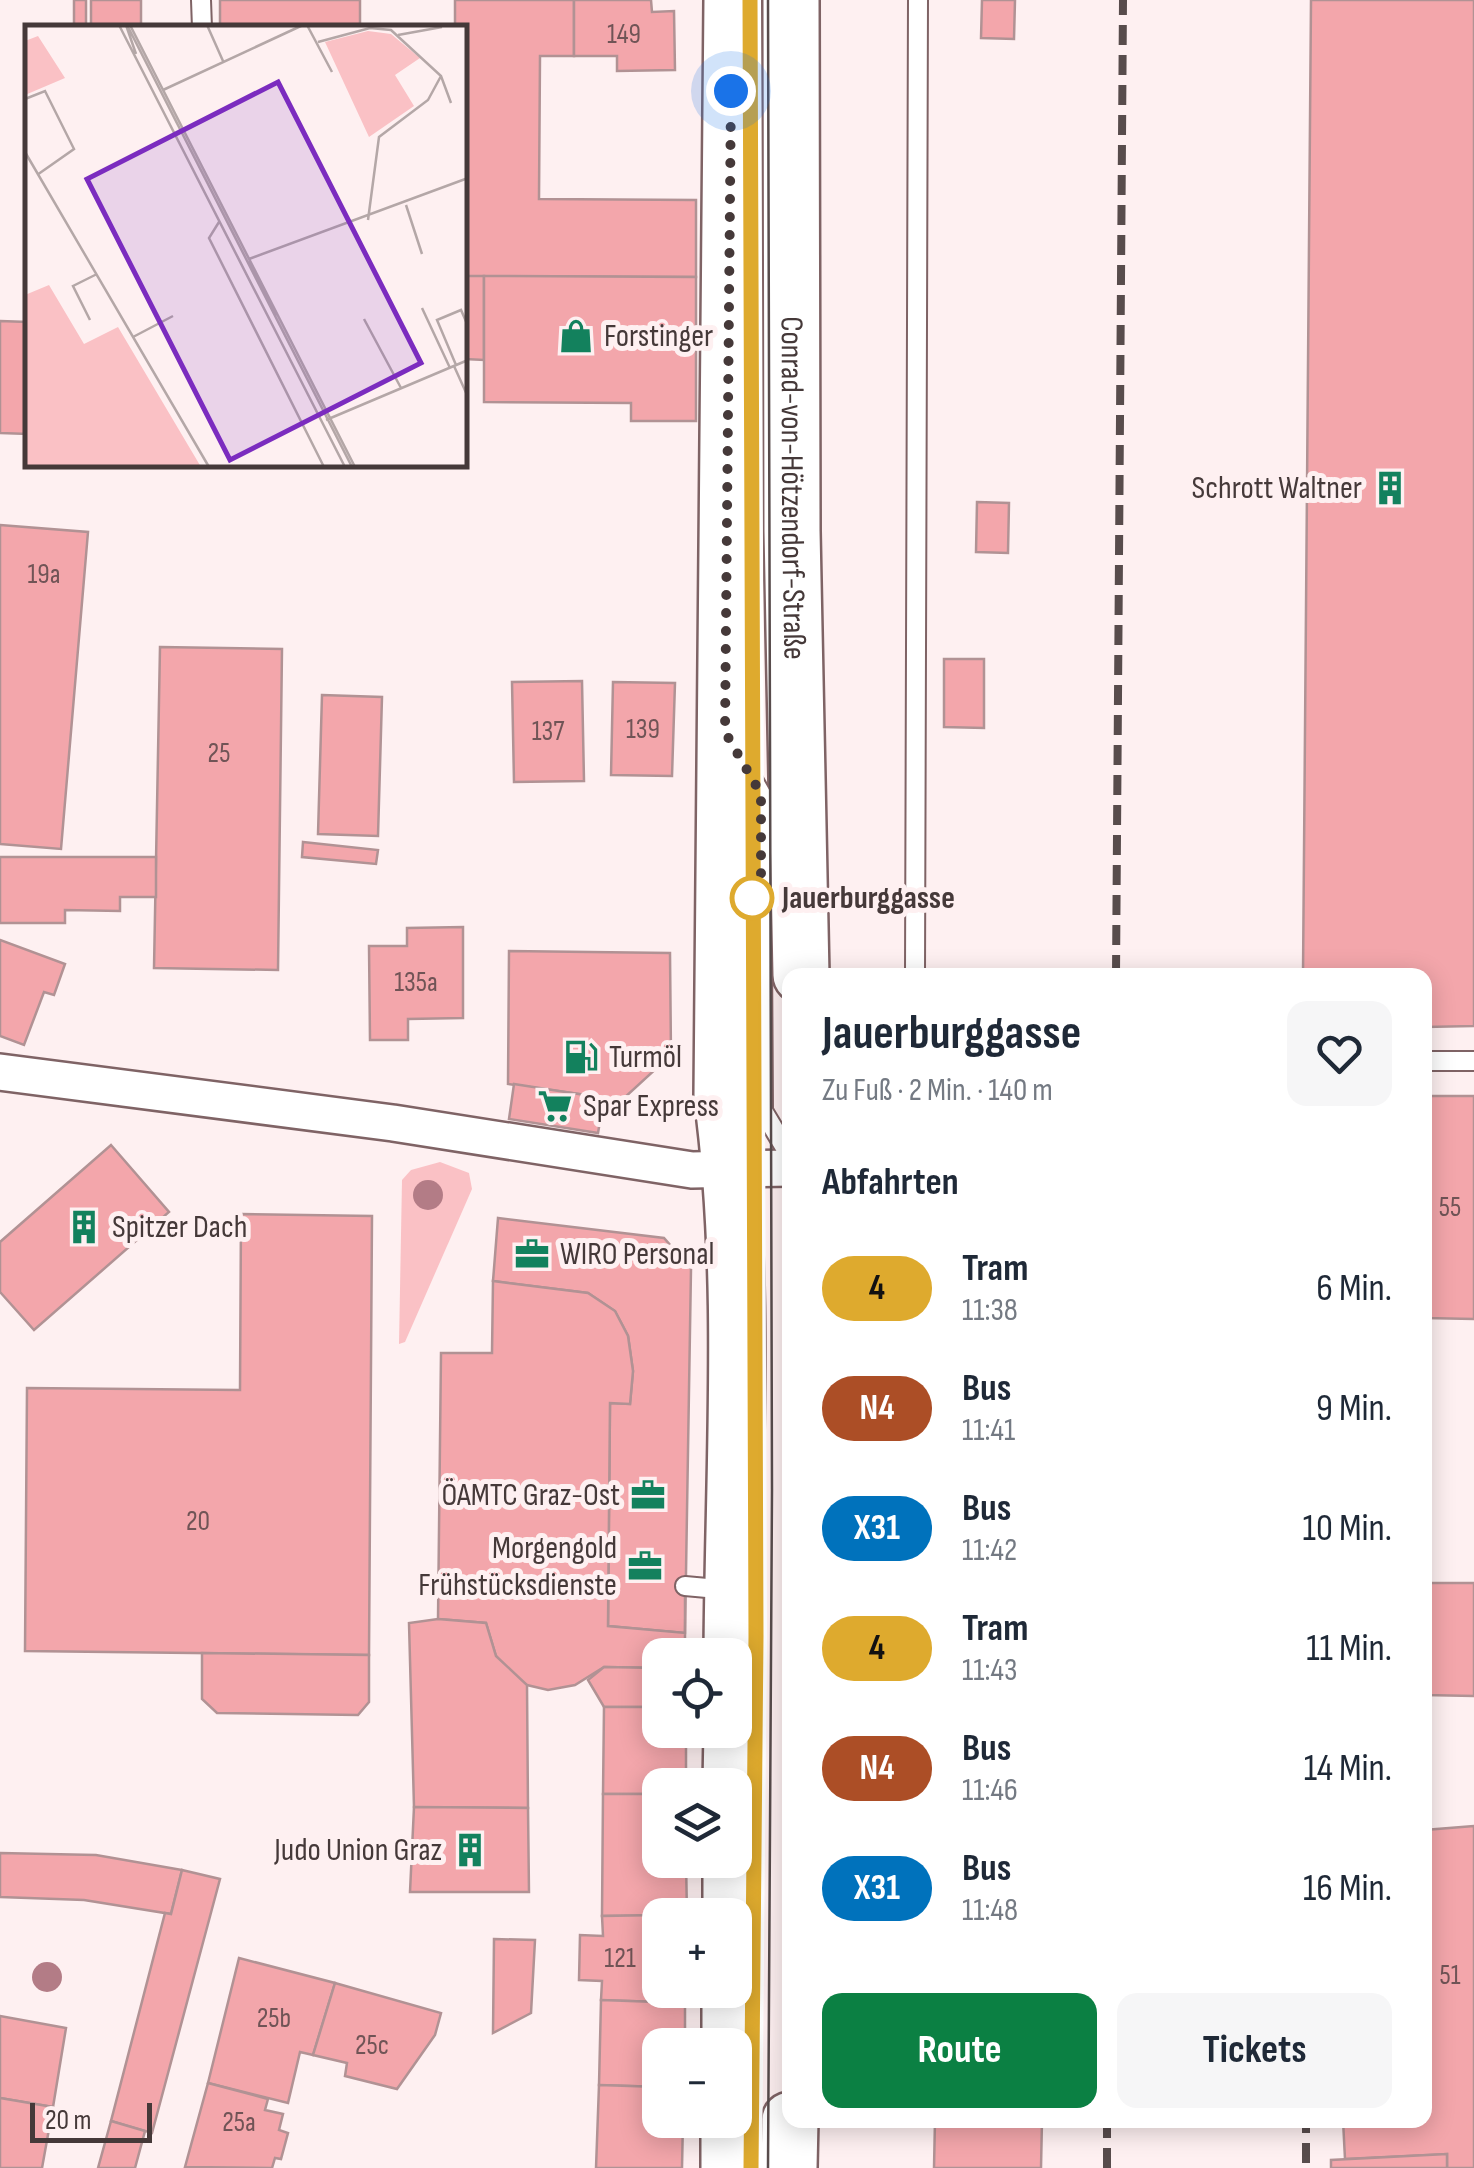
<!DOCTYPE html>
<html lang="de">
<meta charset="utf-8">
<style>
body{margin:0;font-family:"Sofia Sans Condensed",sans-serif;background:#f6f6f7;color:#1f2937;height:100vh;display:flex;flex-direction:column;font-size:38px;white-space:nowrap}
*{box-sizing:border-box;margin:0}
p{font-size:32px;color:#747a83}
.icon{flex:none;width:55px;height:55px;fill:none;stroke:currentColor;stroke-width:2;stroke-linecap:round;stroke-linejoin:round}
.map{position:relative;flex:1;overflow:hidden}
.side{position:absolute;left:782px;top:968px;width:650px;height:1160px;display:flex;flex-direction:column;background:#fff;border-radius:20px;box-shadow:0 5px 25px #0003}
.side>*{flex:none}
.badge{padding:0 20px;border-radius:32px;font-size:35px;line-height:65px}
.fabs{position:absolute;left:642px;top:1638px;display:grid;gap:20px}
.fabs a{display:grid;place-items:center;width:110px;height:110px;border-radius:20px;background:#fff;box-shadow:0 5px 25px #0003;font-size:50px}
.scale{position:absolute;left:30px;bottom:25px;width:122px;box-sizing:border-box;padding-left:10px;border:5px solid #453939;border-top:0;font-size:28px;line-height:35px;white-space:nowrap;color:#453939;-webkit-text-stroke:8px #fef0f1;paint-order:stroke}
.you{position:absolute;width:50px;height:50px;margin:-25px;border:8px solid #fff;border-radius:50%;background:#1a73e8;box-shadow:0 0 0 15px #1a73e833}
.map>.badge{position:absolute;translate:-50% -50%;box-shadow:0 0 0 5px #fff}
h2{padding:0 40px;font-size:38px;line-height:90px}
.round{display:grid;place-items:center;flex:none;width:105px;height:105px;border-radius:20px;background:#f6f6f7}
.headline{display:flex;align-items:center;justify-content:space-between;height:170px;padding:0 40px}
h1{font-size:48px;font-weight:700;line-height:75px}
.button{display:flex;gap:20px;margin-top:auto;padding:20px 40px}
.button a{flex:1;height:115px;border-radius:20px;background:#0b8043;color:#fff;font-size:40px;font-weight:700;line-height:115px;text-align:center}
.button a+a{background:#f6f6f7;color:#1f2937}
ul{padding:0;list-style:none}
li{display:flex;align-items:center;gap:30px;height:120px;padding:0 40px}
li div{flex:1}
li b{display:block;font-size:38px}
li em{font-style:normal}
li .badge{min-width:110px;font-weight:700;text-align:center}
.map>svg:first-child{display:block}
</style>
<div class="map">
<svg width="1474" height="2168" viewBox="0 0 1474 2168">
<rect width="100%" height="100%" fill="#fef0f1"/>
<!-- green -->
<path fill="#fac1c5" d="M440 1162 469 1173 472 1189 405 1342 399 1344 402 1180 411 1170Z"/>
<!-- building -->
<g fill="#f3a6ab" stroke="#b19294" stroke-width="2.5">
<rect x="74" y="0" width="12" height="28"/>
<rect x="91" y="0" width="50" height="28"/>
<rect x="220" y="0" width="140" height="28"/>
<path d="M455 0H574V56H540L539 199 696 200V277L465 276V28H455Z"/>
<path d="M574 0H651L652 12 674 11 675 70 617 71V56H574Z"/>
<path d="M982 0H1015L1014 39 981 38Z"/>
<path d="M1311 0H1474V1026L1425 1027V975H1303Z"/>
<path d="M465 276H484V360L465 359Z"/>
<path d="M484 276 696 277V421H631V403L484 402Z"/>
<path d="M0 321 28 322V434L0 433Z"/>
<path d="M977 502 1009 503 1008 553 976 552Z"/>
<path d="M0 525 88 532 61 849 0 844Z"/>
<path d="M160 647 282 649 278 970 154 968Z"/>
<path d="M944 659H984V728L944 727Z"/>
<path d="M582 681 584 781 514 782 512 682Z"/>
<path d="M613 682 675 683 672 776 611 775Z"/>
<path d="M322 695 382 697 378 836 318 834Z"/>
<path d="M303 842 378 850 376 864 302 857Z"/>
<path d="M0 857H156V897H120V911L65 910V923H0Z"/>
<path d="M463 927V1018L408 1019V1040H370L369 946H407V928Z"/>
<path d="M0 940 65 964 54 995 44 992 24 1045 0 1036Z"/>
<path d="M509 951 670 953 671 1055 622 1100 508 1084Z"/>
<path d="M514 1084 604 1098 598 1133 509 1119Z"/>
<path d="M1425 1096H1474V1319L1425 1318Z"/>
<path d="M111 1145 169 1212 34 1330 0 1292V1242Z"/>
<path d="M241 1214 372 1216 369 1655 25 1651 27 1388 240 1390Z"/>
<path d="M498 1218 664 1238 691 1269 685 1633 608 1626 610 1403 630 1404 633 1371 628 1336 615 1311 588 1293 493 1281Z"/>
<path d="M493 1281 588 1293 615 1311 628 1336 633 1371 630 1404 610 1403 608 1626 685 1633V1586V1655H660V1668L604 1667 575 1685 548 1690 527 1685 512 1675 496 1656 486 1623 438 1619 441 1353H492Z"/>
<path d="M1425 1583H1474V1696L1425 1695Z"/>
<path d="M438 1619 486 1623 496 1656 527 1685 528 1808 414 1807 409 1623Z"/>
<path d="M202 1653 369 1655V1702L358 1715 217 1713 202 1699Z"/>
<path d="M604 1667 660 1668V1707H604L588 1680Z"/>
<path d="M604 1707H660V1730H686V1785H660V1794H603Z"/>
<path d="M603 1794H660V1860H686L687 1915 602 1916Z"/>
<path d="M414 1807 528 1808 529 1892H410Z"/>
<path d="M1474 1826V2168H1447V2154L1345 2159 1343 2120H1425V1830Z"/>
<path d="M0 1853 96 1855 182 1870 171 1914 84 1900 0 1897Z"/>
<path d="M182 1870 220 1879 152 2133 111 2121 165 1913 171 1914Z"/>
<path d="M660 1915V1990H685V2003L601 2000 602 1981 579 1980 580 1935 603 1936 602 1916Z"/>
<path d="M494 1939 535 1940 531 2013 493 2033Z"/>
<path d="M239 1958 335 1983 313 2055 300 2052 288 2103 208 2083Z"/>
<path d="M335 1983 441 2013 435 2035 397 2089 345 2076 347 2063 313 2055Z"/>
<path d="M601 2000 685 2003V2045H660V2087L599 2085Z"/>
<path d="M0 2016 66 2028 53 2107 0 2098Z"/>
<path d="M208 2083 268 2099 265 2110 283 2114 279 2130 288 2133 281 2159 275 2158 272 2168 185 2167Z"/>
<path d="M599 2085 660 2087V2120H683L682 2168H596Z"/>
<path d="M0 2098 53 2107 42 2168H0Z"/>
<path d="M935 2120H1042L1041 2168H934Z"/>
<path d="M111 2121 145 2131 135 2168H98Z"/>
<path d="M1447 2154V2168H1331V2160Z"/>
</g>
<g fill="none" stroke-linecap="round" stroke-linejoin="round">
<!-- service casing -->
<g stroke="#7f6365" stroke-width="22">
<g id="service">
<path d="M201 0 202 28"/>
<path d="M743 762 761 794 763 1111 790 1156"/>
<path d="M915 975 918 0"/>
<path d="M1425 1061H1474"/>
<path d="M685 1586 729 1590"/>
</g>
</g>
<!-- minor casing -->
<g stroke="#7f6365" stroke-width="40">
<path id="minor" d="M0 1072 393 1123 692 1170 790 1168"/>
</g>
<!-- primary casing -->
<g stroke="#7f6365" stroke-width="60">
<g id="primary">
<path d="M732 0 722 1096C747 1280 733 1470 732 1655"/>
<path id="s1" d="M791 0 792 531 801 975"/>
<path d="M731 1785 732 1730"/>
<path d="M731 1915V1860"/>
<path d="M730 2045V1990"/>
<path d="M729 2168V2120"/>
<path d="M789 2168 790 2120"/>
</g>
</g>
<!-- service -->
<use href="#service" stroke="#fff" stroke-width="18"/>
<!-- minor -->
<use href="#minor" stroke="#fff" stroke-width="35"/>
<!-- primary -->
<use href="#primary" stroke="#fff" stroke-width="55"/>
<!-- tram -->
<g stroke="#584c4c" stroke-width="2.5">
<path d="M750 0 756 1636 751 2168"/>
<path d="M768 2168 772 1489 768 0"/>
</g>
<!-- rail -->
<g stroke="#584c4c" stroke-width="8" stroke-dasharray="20 10" stroke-linecap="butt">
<path d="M1116 975 1123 0"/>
<path d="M1306 2163V2120"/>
<path d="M1107 2168V2120"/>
</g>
</g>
<!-- trees -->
<g fill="#b37c86">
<circle cx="428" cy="1195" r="15"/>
<circle cx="47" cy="1977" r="15"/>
</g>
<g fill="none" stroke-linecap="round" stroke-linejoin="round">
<!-- line casing -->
<g stroke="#fff" stroke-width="22">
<path id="line" d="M750 0 756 1636 751 2168"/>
</g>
<!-- line -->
<use href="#line" stroke="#deaa2e" stroke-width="15"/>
<!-- walk -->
<path stroke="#453939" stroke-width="10" stroke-dasharray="0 18" d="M731 91 725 732 761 794V894L752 898"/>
</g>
<!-- icons -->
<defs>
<g id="shop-bare" transform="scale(2.7)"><path d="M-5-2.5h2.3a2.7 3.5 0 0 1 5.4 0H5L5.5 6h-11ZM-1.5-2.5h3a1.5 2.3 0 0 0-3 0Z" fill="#13815d" stroke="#fef0f1" stroke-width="2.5" paint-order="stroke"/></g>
<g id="building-bare" transform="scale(2.7)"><path d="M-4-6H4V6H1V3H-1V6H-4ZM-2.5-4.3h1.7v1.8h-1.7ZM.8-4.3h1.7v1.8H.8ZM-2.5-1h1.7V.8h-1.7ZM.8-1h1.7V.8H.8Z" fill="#13815d" stroke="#fef0f1" stroke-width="2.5" paint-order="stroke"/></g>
<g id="fuel-bare" transform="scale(2.7)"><path d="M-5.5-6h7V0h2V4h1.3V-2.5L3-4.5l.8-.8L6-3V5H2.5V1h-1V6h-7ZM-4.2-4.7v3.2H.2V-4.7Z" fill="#13815d" stroke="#fef0f1" stroke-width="2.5" paint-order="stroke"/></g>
<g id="supermarket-bare" transform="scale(2.7)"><path d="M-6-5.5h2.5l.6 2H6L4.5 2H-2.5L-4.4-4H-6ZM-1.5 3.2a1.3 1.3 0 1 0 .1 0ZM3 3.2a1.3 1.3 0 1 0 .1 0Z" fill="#13815d" stroke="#fef0f1" stroke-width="2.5" paint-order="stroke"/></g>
<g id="office-bare" transform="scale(2.7)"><path d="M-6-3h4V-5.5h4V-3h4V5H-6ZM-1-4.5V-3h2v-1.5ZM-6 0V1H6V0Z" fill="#13815d" stroke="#fef0f1" stroke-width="2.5" paint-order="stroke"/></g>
</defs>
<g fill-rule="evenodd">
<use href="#shop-bare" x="576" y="336"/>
<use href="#building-bare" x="1390" y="488"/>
<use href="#fuel-bare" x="581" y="1057"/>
<use href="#supermarket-bare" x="555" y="1106"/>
<use href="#building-bare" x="84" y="1227"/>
<use href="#office-bare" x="532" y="1254"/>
<use href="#office-bare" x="648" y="1495"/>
<use href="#office-bare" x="645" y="1566"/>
<use href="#building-bare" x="470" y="1850"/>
</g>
<!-- markers -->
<circle fill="#fff" stroke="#deaa2e" stroke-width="5" cx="752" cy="898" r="20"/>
<g text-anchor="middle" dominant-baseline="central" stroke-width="10" stroke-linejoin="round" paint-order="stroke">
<!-- number labels -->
<g font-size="28" fill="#705456">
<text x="624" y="34">149</text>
<text x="44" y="574">19a</text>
<text x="643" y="729">139</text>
<text x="548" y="731">137</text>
<text x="219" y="753">25</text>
<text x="416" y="982">135a</text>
<text x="1450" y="1207">55</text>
<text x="198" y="1521">20</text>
<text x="620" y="1958">121</text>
<text x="1450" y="1975">51</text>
<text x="274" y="2018">25b</text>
<text x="372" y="2045">25c</text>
<text x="239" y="2122">25a</text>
</g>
<!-- poi labels -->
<g font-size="32" fill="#453939" stroke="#fef0f1" text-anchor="start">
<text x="604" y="336">Forstinger</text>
<text x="1362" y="488" text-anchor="end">Schrott Waltner</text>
<text x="609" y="1057">Turmöl</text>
<text x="583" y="1106">Spar Express</text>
<text x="112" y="1227">Spitzer Dach</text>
<text x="560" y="1254">WIRO Personal</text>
<text x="620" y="1495" text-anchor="end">ÖAMTC Graz-Ost</text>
<text x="617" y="1548" text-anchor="end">Morgengold<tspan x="617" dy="37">Frühstücksdienste</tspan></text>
<text x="442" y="1850" text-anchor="end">Judo Union Graz</text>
</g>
<!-- street labels -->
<g font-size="32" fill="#453939" stroke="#fef0f1">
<text stroke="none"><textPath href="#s1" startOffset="488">Conrad-von-Hötzendorf-Straße</textPath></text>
</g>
<!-- stop labels -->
<g font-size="32" font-weight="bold" fill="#453939" stroke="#fef0f1" text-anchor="start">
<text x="782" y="898">Jauerburggasse</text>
</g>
</g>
<!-- overview -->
<g transform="translate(25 25)">
<rect width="442" height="442" fill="#fef0f1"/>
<path d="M343 6 366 9 395 33 370 50 389 81 344 112 300 17ZM13 11 40 53 0 70V16ZM24 260 59 319 93 302 176 442H0V270Z" fill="#fac1c5"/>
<path fill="none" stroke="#b4a7a7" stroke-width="2.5" d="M94 0 320 442M101 0 111 29M102 0 327 442M105 0 330 442M182 0 198 36M282 0 307 47M373 10 417 2M293 17 345 3 366 5 416 51 426 78M138 65 278 0M0 74 20 66 49 124 12 150M0 127 184 442M381 180 397 229M343 195 354 112 403 75 416 51M194 197 184 213 299 442M224 234 443 153M224 236 252 290M397 283 425 343M339 294 376 363M65 295 48 261 72 249M108 312 148 291M431 340 412 295 436 285 443 301M429 341 443 372M301 395 443 335"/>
<path fill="#7b2cbf" fill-opacity="0.15" stroke="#7b2cbf" stroke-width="5" d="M253 57 396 338 205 435 62 154Z"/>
<rect width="442" height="442" fill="none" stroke="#453939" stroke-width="5"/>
</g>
</svg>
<div class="fabs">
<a><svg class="icon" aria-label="locate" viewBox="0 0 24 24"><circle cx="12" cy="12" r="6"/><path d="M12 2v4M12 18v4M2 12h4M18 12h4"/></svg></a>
<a><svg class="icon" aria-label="layers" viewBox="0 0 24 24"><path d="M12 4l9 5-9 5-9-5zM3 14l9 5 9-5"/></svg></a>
<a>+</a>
<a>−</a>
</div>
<div class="scale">20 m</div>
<div class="you" style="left:731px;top:91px"></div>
<section class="side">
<div class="headline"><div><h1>Jauerburggasse</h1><p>Zu Fuß · 2 Min. · 140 m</p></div><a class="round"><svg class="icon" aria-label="heart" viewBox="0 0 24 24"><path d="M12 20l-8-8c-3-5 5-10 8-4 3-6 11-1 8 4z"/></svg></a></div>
<h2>Abfahrten</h2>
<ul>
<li><span class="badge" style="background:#deaa2e;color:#111">4</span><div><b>Tram</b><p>11:38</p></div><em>6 Min.</em></li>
<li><span class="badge" style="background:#ac4e26;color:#fff">N4</span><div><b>Bus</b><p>11:41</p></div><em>9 Min.</em></li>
<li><span class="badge" style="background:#0072bc;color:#fff">X31</span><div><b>Bus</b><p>11:42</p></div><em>10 Min.</em></li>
<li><span class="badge" style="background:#deaa2e;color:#111">4</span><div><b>Tram</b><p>11:43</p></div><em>11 Min.</em></li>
<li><span class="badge" style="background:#ac4e26;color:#fff">N4</span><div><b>Bus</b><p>11:46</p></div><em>14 Min.</em></li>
<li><span class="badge" style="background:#0072bc;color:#fff">X31</span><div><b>Bus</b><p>11:48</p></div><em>16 Min.</em></li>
</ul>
<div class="button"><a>Route</a><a>Tickets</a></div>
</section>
</div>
